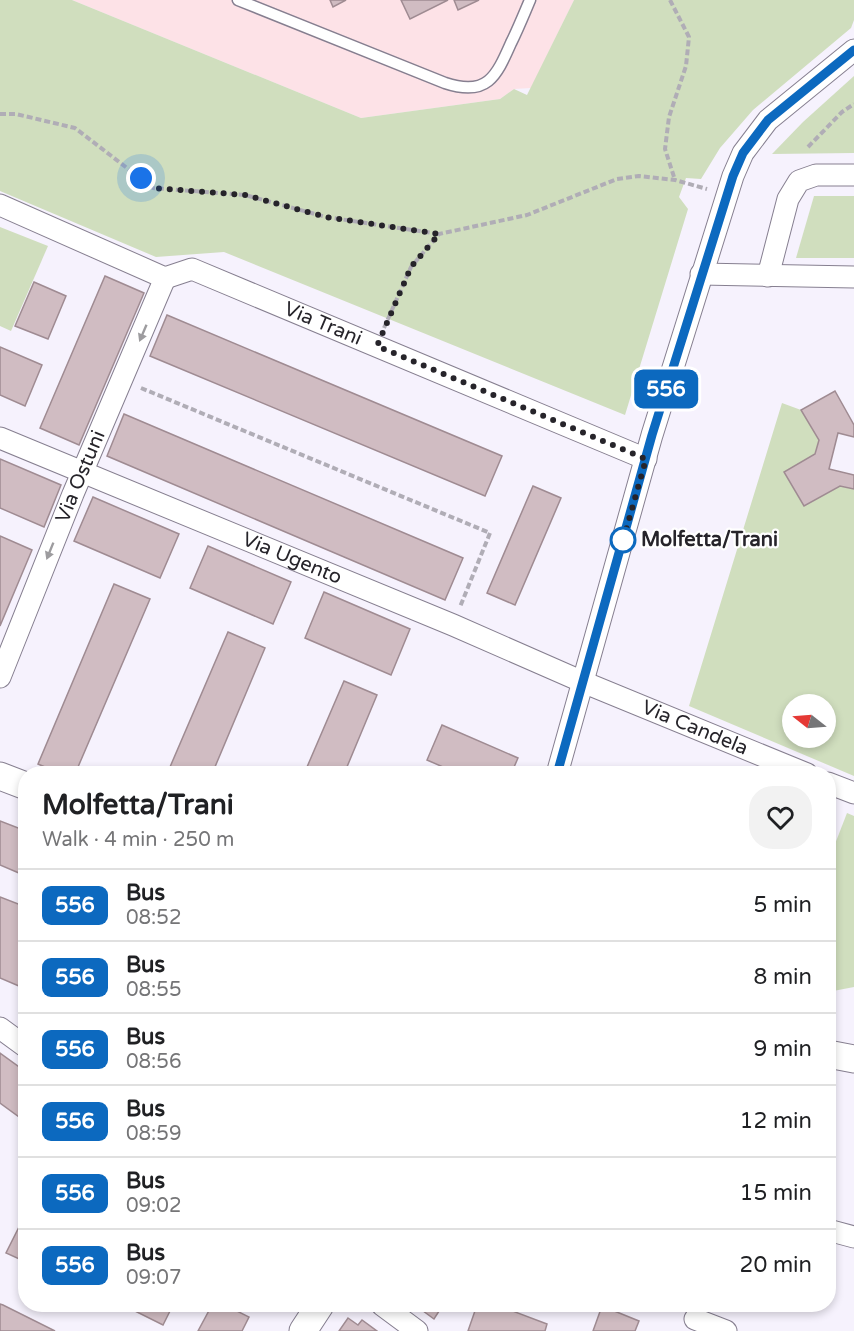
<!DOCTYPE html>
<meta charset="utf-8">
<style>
body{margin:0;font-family:"Varela Round",sans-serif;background:#f2f2f2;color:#202124;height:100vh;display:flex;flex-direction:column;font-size:22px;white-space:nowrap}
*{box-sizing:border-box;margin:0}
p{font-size:20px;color:#757577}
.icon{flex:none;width:33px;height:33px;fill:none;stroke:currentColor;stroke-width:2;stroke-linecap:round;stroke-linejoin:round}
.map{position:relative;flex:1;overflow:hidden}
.drawer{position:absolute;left:18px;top:766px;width:818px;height:546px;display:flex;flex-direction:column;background:#fff;border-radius:24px;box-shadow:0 3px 9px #0003}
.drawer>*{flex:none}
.badge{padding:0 12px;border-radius:9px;font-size:21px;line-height:39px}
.needle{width:39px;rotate:287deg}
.tools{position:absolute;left:782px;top:694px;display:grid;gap:12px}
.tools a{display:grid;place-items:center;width:54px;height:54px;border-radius:50%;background:#fff;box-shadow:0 3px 9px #0003;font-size:30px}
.you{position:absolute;width:30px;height:30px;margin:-15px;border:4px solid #fff;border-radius:50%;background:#1a73e8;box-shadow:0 0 0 9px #1a73e833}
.map>.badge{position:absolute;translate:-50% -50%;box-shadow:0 0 0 3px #fff}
.round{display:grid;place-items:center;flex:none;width:63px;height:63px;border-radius:24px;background:#f2f2f2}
.overview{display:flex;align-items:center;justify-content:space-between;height:102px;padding:0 24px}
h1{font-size:28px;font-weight:700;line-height:45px}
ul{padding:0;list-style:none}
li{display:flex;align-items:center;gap:18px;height:72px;padding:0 24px;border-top:2px solid #e0e0e0}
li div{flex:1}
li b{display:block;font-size:22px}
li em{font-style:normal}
li .badge{min-width:66px;font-weight:700;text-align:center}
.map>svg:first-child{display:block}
</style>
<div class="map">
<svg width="854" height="1331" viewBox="0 0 854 1331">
<rect width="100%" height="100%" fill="#f6f2fd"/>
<!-- commercial -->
<path fill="#fde2e7" d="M72 0H574L531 88 514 89 500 99 361 118Z"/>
<!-- green -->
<g fill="#d0debe" fill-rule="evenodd">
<path d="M0 0H72L361 118 500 99 514 89 527 95 574 0H854V20L851 28 753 110 720 148 701 179 686 178 679 197 688 209 625 415 224 252 156 257 0 191Z"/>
<path d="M854 76V153L772 154 803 122Z"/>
<path d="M814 196H854V258H796Z"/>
<path d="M0 227 48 246 11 331 0 326Z"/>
<path d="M782 403 801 410 819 440 815 454 784 472 804 506 840 486 854 489V776L689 706ZM792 705H825V738H792Z"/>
<path d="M847 813 854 816V987L828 992V862Z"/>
</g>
<!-- building -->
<g fill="#d0bcc2" stroke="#9f8b92" stroke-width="1.5">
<path d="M330 0H346L333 7Z"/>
<path d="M401 0H448L410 19Z"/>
<path d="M454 0H479L458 10Z"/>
<path d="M105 276 144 293 79 445 40 428Z"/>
<path d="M34 282 66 296 48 339 15 326Z"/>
<path d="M167 315 502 456 485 496 150 356Z"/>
<path d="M0 347 42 365 25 406 0 395Z"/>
<path d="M835 391 854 425V437L838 433 829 469 854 475V489L840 486 804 506 784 472 815 454 819 440 801 410Z"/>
<path d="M124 414 463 558 445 600 107 456Z"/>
<path d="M0 459 61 485 44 527 0 508Z"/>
<path d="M533 486 561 498 515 605 487 593Z"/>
<path d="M93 497 179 534 160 578 74 541Z"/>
<path d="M0 536 32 550 0 626Z"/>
<path d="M208 546 291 582 273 624 190 588Z"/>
<path d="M114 584 150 599 75 774H61L38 764Z"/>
<path d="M324 592 410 629 391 675 305 638Z"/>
<path d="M228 632 265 648 212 774H167Z"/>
<path d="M344 681 377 695 344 774H304Z"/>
<path d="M442 725 518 758 511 774H459L427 760Z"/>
<path d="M0 821 26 831V876L0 865Z"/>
<path d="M0 897 26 907V989L0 978Z"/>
<path d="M0 1053 26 1072V1122L0 1103Z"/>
<path d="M24 1217 26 1218V1262L6 1253Z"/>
<path d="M0 1304 3 1305 55 1331H0Z"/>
<path d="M123 1305H173L163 1325Z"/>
<path d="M212 1305H225L249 1317 242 1331H198Z"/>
<path d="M415 1305H443L434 1319Z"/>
<path d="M477 1305H497L547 1324 545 1331H468Z"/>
<path d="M602 1306 639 1321 635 1331H593Z"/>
<path d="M348 1318 358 1325 362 1320 377 1331H339Z"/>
</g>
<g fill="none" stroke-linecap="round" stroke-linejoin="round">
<!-- service casing -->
<g stroke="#867f90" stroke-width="13">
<path id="service" d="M238 0 445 83C487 97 496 77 511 43 518 29 524 14 530 0"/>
</g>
<!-- minor casing -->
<g stroke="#867f90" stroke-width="23">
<g id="minor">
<path id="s1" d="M0 205 165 278 192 269 646 459"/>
<path d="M701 274 854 277"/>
<path d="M768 276 788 199 799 181 816 175H854"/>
<path id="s2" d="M0 438 453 625 583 682 807 774"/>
<path id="s3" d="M0 677 73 494 165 278"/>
<path d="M557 774 652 435 733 176 743 153 768 120 854 50"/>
<path d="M828 783 854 793"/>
<path d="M0 1028 26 1047"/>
<path d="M828 1230 854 1237"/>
<path d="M382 1305 417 1331"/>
<path d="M695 1319 726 1331"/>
</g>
</g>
<!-- tertiary casing -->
<g stroke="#867f90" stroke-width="29">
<g id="tertiary">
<path d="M0 776 26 786"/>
<path d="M828 1054 854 1059"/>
<path d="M303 1331 320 1305"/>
</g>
</g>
<!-- path -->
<g stroke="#b0adb6" stroke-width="4" stroke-dasharray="6 3" stroke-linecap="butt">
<path d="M670 0 689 37 686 66 669 117 665 149 675 180"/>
<path d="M0 114H16L75 128 153 188 245 195 326 217 439 234"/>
<path d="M808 147 842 112 854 104"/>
<path d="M384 328 411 267 439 234 527 215 617 179 639 176 675 180 707 189"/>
<path d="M141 388 490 533 460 607"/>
</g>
<!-- service -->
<use href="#service" stroke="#fff" stroke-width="10"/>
<!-- minor -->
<use href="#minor" stroke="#fff" stroke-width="21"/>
<!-- tertiary -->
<use href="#tertiary" stroke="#fff" stroke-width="27"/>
</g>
<!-- one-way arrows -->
<defs><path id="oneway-solid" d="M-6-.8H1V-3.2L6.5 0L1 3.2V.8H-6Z" transform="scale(1.5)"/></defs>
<g fill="#9d9c9f">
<use href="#oneway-solid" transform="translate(143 333) rotate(113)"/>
<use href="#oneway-solid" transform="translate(50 551) rotate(112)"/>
</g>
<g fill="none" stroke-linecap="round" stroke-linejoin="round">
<!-- line casing -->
<g stroke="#fff" stroke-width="14">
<path id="line" d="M557 774 652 435 733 176 743 153 768 120 854 50"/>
</g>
<!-- line -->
<use href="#line" stroke="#0c69bf" stroke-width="9"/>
<!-- walk -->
<path stroke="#26242a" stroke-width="6" stroke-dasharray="0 10.8" d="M141 178 153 188 245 195 326 217 439 234 411 267 377 346 646 459 621 548 623 540"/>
</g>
<!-- markers -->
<circle fill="#fff" stroke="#0c69bf" stroke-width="3" cx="623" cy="540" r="12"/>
<g text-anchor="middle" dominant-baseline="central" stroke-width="4.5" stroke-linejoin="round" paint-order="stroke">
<!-- street labels -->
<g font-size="20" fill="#26242a" stroke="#fff">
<text stroke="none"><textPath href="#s1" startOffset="351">Via Trani</textPath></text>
<text stroke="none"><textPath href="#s3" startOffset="216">Via Ostuni</textPath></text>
<text stroke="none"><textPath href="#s2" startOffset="316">Via Ugento</textPath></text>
<text stroke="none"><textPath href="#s2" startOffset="753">Via Candela</textPath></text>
</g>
<!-- stop labels -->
<g font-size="20" font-weight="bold" fill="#26242a" stroke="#fff" text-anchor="start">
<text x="641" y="540">Molfetta/Trani</text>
</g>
</g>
</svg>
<div class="tools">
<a><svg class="needle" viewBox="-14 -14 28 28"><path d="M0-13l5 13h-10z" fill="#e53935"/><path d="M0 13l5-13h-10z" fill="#757577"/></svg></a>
</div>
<div class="you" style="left:141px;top:178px"></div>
<b class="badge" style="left:666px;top:389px;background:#0c69bf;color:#fff">556</b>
<section class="drawer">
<div class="overview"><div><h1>Molfetta/Trani</h1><p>Walk · 4 min · 250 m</p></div><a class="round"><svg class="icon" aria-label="heart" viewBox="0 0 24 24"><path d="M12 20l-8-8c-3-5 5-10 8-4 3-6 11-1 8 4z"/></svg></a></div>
<ul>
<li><span class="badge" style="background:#0c69bf;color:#fff">556</span><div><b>Bus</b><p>08:52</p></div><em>5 min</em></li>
<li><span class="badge" style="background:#0c69bf;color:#fff">556</span><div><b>Bus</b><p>08:55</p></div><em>8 min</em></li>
<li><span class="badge" style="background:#0c69bf;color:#fff">556</span><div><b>Bus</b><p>08:56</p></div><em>9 min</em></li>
<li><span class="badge" style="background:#0c69bf;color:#fff">556</span><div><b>Bus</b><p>08:59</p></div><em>12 min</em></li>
<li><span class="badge" style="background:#0c69bf;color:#fff">556</span><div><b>Bus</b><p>09:02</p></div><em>15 min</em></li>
<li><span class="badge" style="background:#0c69bf;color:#fff">556</span><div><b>Bus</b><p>09:07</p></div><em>20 min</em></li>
</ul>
</section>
</div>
